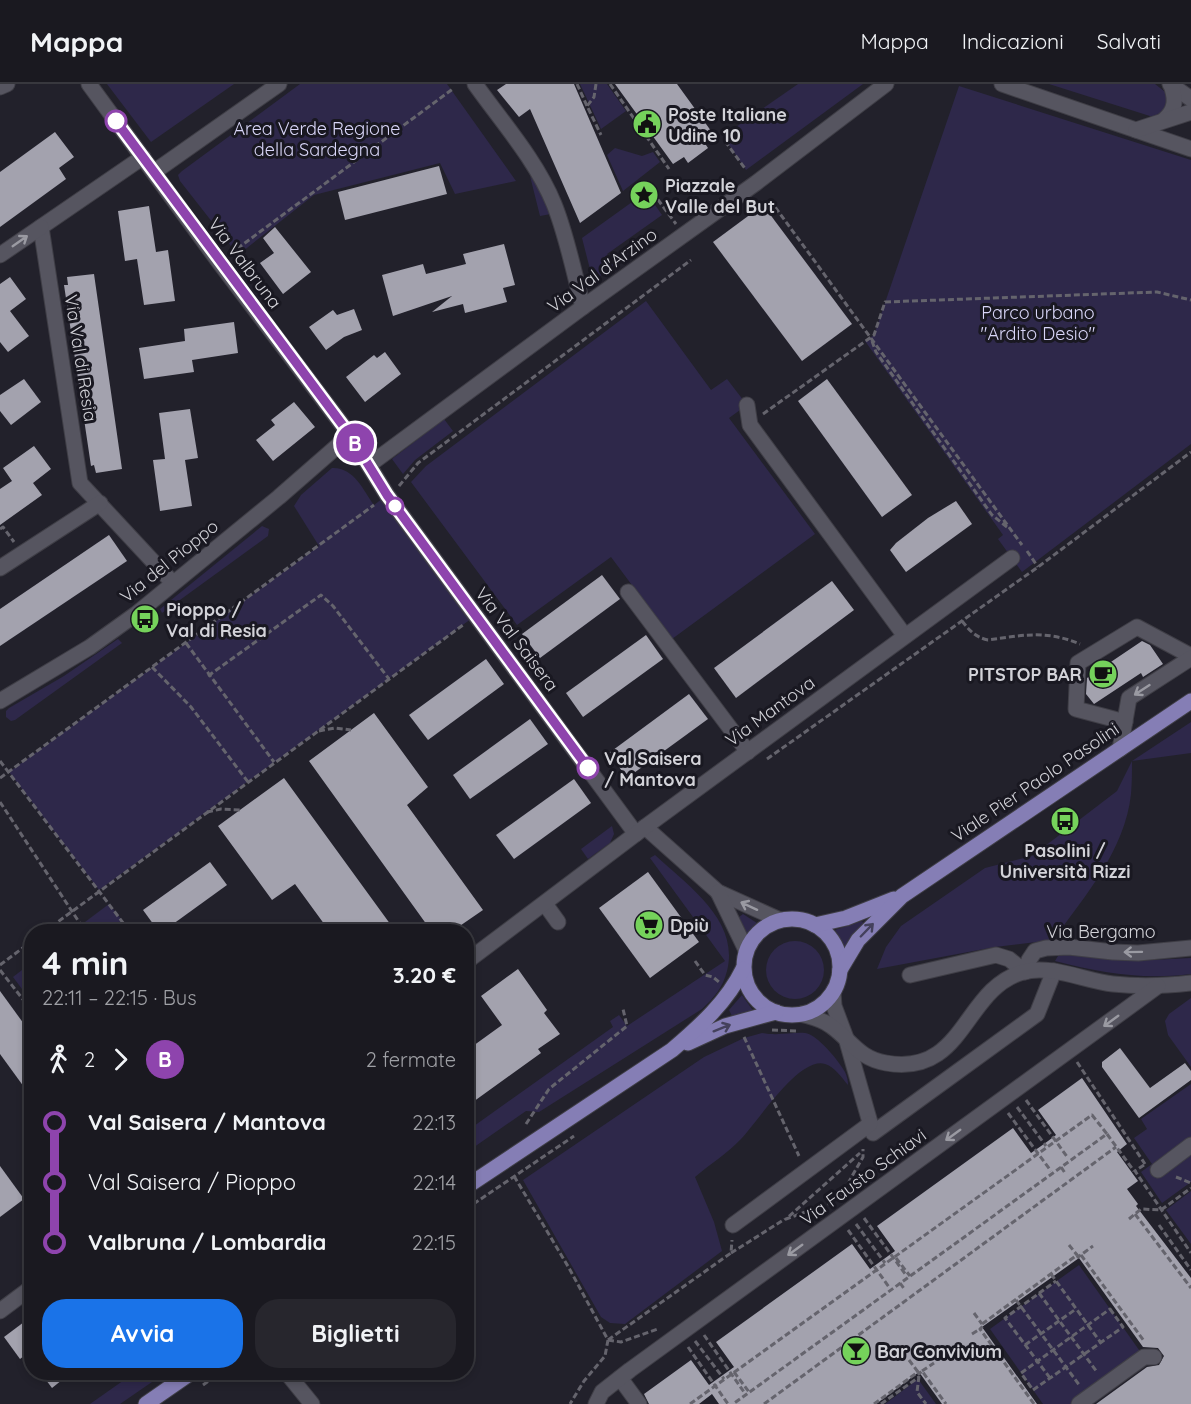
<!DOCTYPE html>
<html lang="it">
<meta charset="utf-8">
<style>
body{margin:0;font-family:Quicksand,sans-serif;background:#27262d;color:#f1f3f6;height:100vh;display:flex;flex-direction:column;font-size:22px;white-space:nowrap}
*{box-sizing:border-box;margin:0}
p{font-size:20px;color:#9fa0a5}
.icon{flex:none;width:33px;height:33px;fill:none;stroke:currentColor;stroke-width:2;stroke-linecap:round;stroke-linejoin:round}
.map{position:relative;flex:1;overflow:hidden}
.details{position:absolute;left:24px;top:840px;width:450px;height:456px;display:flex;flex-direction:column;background:#1a1920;border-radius:24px;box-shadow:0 3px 9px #0003,0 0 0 2px #38383e}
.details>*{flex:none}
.badge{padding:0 12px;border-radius:20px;font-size:21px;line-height:39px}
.map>.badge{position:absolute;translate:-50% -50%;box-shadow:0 0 0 3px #fff}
.legs{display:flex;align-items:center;gap:9px;height:66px;padding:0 18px;font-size:20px}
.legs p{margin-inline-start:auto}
.head{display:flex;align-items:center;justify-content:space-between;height:102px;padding:0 18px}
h1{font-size:33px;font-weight:700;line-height:45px}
.action{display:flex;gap:12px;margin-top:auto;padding:12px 18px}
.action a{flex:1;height:69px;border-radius:24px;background:#1a73e8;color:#fff;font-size:24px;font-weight:700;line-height:69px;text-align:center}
.action a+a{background:#27262d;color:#f1f3f6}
ul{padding:0 18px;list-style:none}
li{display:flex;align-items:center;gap:21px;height:60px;font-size:22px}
li i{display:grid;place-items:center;width:9px;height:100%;margin:0 8px;background:currentColor}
li i::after{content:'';width:15px;height:15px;margin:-8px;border:4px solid;border-radius:50%;background:#1a1920}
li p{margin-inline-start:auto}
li:first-child i{background:linear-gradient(#0000 50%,currentColor 0)}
li:last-child i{background:linear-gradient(currentColor 50%,#0000 0)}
header{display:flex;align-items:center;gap:36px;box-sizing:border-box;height:84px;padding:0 30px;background:#1a1920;border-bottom:2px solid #38383e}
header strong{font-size:28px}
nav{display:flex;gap:33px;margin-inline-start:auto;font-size:21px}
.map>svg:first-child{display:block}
</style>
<header>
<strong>Mappa</strong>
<nav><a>Mappa</a><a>Indicazioni</a><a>Salvati</a></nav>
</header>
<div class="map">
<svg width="1191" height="1320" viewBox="0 0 1191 1320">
<rect width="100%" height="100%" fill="#22212b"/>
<!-- green -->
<g fill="#2e284a">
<path d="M107 0H234L151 58Z"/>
<path d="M300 0H447L516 97 455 110 440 79 314 111 238 171 180 97 178 91 182 87Z"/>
<path d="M580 0H607L626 27 601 45Z"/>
<path d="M798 0H863L746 86 723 52Z"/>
<path d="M1049 0H1155L1169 11 1166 29 1153 33Z"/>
<path d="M959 2 1191 76V360L1022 488 998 455 1003 451 865 257 874 251Z"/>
<path d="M615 64 642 72 653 68 660 78 623 107 607 71Z"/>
<path d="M530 92 543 111 551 130 540 132Z"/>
<path d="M646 108 662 131 607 170 615 181 593 197 582 154Z"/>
<path d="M646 217 711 306 727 295 747 321 729 334 815 450 672 555 611 473 517 541 411 398 426 382Z"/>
<path d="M444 335 453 347 415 376 403 390 392 375Z"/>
<path d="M332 384C354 383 363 406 374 421L387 411 475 532 99 806 9 688 319 462 294 422 301 411Z"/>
<path d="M262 442 269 445 268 452 162 529 160 525Z"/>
<path d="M118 555 122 559 15 636 11 637 6 633V627L9 624 64 592Z"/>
<path d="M1191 638V669L1132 677C1132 688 1132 699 1131 710 1125 766 1085 812 1053 856L995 863 877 885 886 863 901 842 985 784 1032 772 1117 707 1132 677Z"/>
<path d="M612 742 614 750 610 759 588 775 581 765Z"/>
<path d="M655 771C687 801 740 836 727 887 723 903 714 914 702 925L539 1028 526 1027 467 1068V1047L613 943 610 937 619 931 627 942 725 877 650 774Z"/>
<path d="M109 820 131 847H73Z"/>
<path d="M743 830 760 841 748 852 739 833Z"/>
<path d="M862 837 865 842 854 850 845 864 835 846Z"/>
<circle cx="795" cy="886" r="29"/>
<path d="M1065 870 1132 877 1191 874V890C1142 896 1102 889 1055 877L1058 872Z"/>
<path d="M31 879V917L13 893Z"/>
<path d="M742 911 754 928 733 934 729 926Z"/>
<path d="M1191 914V983L1168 951 1165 937 1169 930Z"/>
<path d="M762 949C779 952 791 948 805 949 817 950 839 977 845 988 847 992 848 997 848 1001 842 994 834 982 825 980 799 972 757 1039 741 1055 728 1069 710 1080 695 1093L714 1138 722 1167 625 1240 610 1239 601 1233 523 1096 704 973 744 954Z"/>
<path d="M1191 1000V1098L1162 1119 1141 1088 1152 1080 1134 1054 1147 1045 1141 1035Z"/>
<path d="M1191 1107V1160L1166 1126Z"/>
<path d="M1079 1181 1144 1273 1079 1320H1043L990 1245Z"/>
<path d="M134 1289H165L120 1320H90Z"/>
<path d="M918 1295 936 1320H885Z"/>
</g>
<!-- building -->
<g fill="#a3a2ae">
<path d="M506 0H574L621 109 580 139 530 25 519 33 497 6Z"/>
<path d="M615 0H677L714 51 704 58 708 64 688 79 684 73 673 80Z"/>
<path d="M55 48 74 73 59 84 66 95 0 143V88Z"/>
<path d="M439 82 447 110 345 136 338 108Z"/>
<path d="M763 121 852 240 802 277 713 158Z"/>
<path d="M149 122 156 168 168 166 175 217 144 221 137 175 125 177 118 127Z"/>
<path d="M275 143 311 188 283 210 260 179 274 169 263 154Z"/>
<path d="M504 160 515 201 503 204 507 218 465 229 463 220 432 228 452 212 393 232 382 191 423 180 426 190 466 180 463 170Z"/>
<path d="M94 190 122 385 96 389 94 381 91 382 64 201H68L67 193Z"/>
<path d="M10 193 26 215 10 227 29 252 8 268 0 258V200Z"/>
<path d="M354 225 362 246 344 253 326 266 309 243 333 226 337 231Z"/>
<path d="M234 238 238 269 192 276 194 288 144 295 139 264 185 257 184 245Z"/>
<path d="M385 268 401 290 365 318 346 293 374 271 377 274Z"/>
<path d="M24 295 41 318 11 341 0 327V311Z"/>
<path d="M827 295 912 411 882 433 798 317Z"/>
<path d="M294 318 315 343 273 377 256 356 275 341 271 336Z"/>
<path d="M190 325 198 374 185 376 192 422 160 427 153 376 165 375 159 329Z"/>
<path d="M34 362 51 385 33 399 42 411 0 441V405L12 397 3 384Z"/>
<path d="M956 417 972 440 906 488 890 466 896 459 928 434Z"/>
<path d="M109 451 127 477 0 562V525Z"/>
<path d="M602 491 620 515 540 574 522 550Z"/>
<path d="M832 497 854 526 736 614 714 584Z"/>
<path d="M646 551 663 575 583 633 566 609Z"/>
<path d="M1142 557 1150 561 1163 580 1143 593 1141 589 1094 620 1086 610 1087 594Z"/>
<path d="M486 575 504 600 428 656 409 631Z"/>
<path d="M689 610 708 635 627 694 609 669Z"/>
<path d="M374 629 428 703 407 721 483 826 451 848H432L309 677Z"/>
<path d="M530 635 548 660 470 715 453 691Z"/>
<path d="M284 694 396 848H330L295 800 272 816 218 742Z"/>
<path d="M574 695 591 719 514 775 496 751Z"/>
<path d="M210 778 227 801 162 848H159L143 826Z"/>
<path d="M648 788 699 858 650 894 599 824Z"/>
<path d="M518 885 547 926 544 929 560 950 538 965 541 969 466 1023V967L502 941 481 912Z"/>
<path d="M0 907 32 951V1014L0 970Z"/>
<path d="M1120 964 1150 1004 1185 979 1191 987V996L1139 1034 1102 983V978Z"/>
<path d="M1082 994 1127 1060 1117 1068 1138 1097 1127 1105 1138 1120 1136 1122 1191 1194V1320H1096L1147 1283 1159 1281 1164 1272 1158 1264 1143 1263 1079 1174 982 1243 1037 1320H942L919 1288 876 1320H719L712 1310 699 1320H649L644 1310 691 1276 709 1301 734 1283 716 1258 852 1160 870 1185 895 1167 877 1142 1013 1044 1031 1069 1044 1060 1056 1051 1038 1026Z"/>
<path d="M0 1082 24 1115 0 1133Z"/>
<path d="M32 1232V1266L20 1275 4 1253Z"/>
<path d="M40 1288H72L52 1304Z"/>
</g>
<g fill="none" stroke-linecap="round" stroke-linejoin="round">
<!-- minor casing -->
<g stroke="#3f3e46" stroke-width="17">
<g id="minor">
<path d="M89 0 219 178 350 351 387 411 636 750"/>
<path d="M475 0C502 38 536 76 554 120 567 152 574 189 583 223"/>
<path d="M1002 0 1191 65"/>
<path d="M1170 0 1191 15"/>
<path d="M0 3 7 0"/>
<path d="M1164 36C1176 26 1176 15 1171 1"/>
<path d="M1136 46 1191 28"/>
<path d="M143 73 41 143 80 399 173 499"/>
<path d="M154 88 279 0"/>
<path d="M0 171 41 143"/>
<path d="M747 321 750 341 905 552"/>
<path d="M369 381 583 223 756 99 886 0"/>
<path d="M0 484 100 419"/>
<path d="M628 508 748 668"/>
<path d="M0 617 90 563 136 530 279 413 350 351"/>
<path d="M1125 638 1076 625 1078 579 1137 543 1191 572"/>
<path d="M1120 665 1129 614 1191 574"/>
<path d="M645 743 718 808 780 836"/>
<path d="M718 808 746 866"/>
<path d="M545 820 558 838"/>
<path d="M466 878 645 743 1012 474"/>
<path d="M910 891 996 871 1009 875 1025 888 1029 876 1035 867 1046 864 1069 863 1113 868 1138 869 1191 864"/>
<path d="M833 908 834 922 846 954 873 1049 1037 930 1054 887"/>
<path d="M801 930C811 933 822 935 831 942 852 957 858 974 886 979 965 993 963 905 1023 888 1051 880 1085 897 1113 900 1140 903 1165 902 1191 899"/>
<path d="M1158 1086 1191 1061"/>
<path d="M733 1141 870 1040"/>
<path d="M0 1227 32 1203"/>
<path d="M286 1288 312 1320"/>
<path d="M620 1294 639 1320"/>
<path d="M596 1320 602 1308 630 1286 1158 902"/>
<path d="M1079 1320 1144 1273H1154"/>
</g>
</g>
<!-- major casing -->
<g stroke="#3f3e46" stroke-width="17">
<g id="major">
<circle cx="792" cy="883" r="48"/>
<path d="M815 841 846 834 894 815"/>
<path d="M840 886 858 856 902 812 1191 617"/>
<path d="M688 959 725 942 776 928"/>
<path d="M466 1103 672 966C700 942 727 918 743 885"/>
<path d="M146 1320 192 1288"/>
</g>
</g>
<!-- path -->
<g stroke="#65646d" stroke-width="3" stroke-dasharray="6 3" stroke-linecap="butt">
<path d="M577 0 587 22"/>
<path d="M596 0 594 13 587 22 601 51"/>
<path d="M610 0 669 85"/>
<path d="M725 57 746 86"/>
<path d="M647 101 676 140"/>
<path d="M770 116 1022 461"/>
<path d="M230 170 454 4"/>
<path d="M872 257 876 268 992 431 1007 443"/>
<path d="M763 330 874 251 885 218 1157 208 1191 216"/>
<path d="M399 402 418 379 691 176"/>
<path d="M0 445 3 443 14 458"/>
<path d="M1027 467 1038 483"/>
<path d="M962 537C970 547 975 553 988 556 1023 551 1046 546 1080 560"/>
<path d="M186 559 274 678"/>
<path d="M152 583 191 623 248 698"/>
<path d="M208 592 321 511 333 522 389 595"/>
<path d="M319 647 335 644 351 646"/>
<path d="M767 675 1038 483 1191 368"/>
<path d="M0 677 130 848"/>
<path d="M0 694 374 421"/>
<path d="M0 718 81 841 83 848"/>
<path d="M207 728 221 725 241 726"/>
<path d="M44 848 463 541"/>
<path d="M695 877 705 891 713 893 719 898"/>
<path d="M0 881 32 857"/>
<path d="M0 886 32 927"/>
<path d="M772 946 798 947"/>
<path d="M744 953 799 1072"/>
<path d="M1077 978 1145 1080"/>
<path d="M1026 1016 1068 1074"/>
<path d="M1017 1023 1046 1062"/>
<path d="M1008 1029 1051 1087"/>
<path d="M526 1040 549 1005 627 942 623 925"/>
<path d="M1107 1050 1134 1087"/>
<path d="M1144 1081 1135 1087 1191 1169"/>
<path d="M1061 1083 1065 1089"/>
<path d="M514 1092 569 1184 608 1256 605 1272 584 1297 570 1320"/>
<path d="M1176 1093 1191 1099"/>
<path d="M839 1115 863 1073V1065"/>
<path d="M833 1118 786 1135 860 1069"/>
<path d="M466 1125 574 1052"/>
<path d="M1135 1130 1191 1204"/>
<path d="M864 1134 906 1191"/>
<path d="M1129 1135 1141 1125 1161 1126 1191 1104"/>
<path d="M856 1140 885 1179"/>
<path d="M1159 1141 1191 1186"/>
<path d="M848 1146 889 1203"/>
<path d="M1069 1161 1077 1171"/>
<path d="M731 1169 785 1135"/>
<path d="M1081 1171 1144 1257"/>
<path d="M896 1174 910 1192"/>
<path d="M1051 1190 1101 1259"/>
<path d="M900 1199 905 1206"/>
<path d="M1039 1209 1097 1288"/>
<path d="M1016 1216 1080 1302"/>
<path d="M1110 1225 1123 1243 1033 1306 1021 1289Z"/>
<path d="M974 1229 982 1240"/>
<path d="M972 1250 980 1245"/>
<path d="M704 1251 744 1308"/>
<path d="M608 1256 731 1169 732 1156"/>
<path d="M608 1256 621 1258 658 1245"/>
<path d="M695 1257 724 1295"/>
<path d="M1025 1261 1076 1225"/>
<path d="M688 1263 728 1320"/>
<path d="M909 1276 918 1288"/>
<path d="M922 1287 934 1279"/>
<path d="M734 1288 749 1308"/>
<path d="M919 1292 917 1308 926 1320"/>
<path d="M1050 1294 1005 1234 1056 1197"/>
<path d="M203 1301 221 1288"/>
<path d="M690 1320 1092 1031 1107 1050 733 1320"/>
<path d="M764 1320 1116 1063"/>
<path d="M874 1320 918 1288 919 1290 922 1287 946 1320"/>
<path d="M881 1320 919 1293"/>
<path d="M1034 1320 980 1245 983 1242 982 1240 1077 1171 1078 1173 1093 1162"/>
</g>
<!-- minor -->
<use href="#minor" stroke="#565560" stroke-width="15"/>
<!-- major -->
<use href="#major" stroke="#857eb5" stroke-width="15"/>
</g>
<!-- one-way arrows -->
<defs><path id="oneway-shaft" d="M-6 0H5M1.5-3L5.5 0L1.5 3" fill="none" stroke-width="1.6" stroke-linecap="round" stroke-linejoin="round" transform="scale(1.5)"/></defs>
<g stroke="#9a9aa2">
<use href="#oneway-shaft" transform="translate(20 157) rotate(-35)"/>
<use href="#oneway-shaft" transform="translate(1142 606) rotate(147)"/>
<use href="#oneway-shaft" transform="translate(749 822) rotate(-155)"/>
<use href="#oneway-shaft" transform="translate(1133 868) rotate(179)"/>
<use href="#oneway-shaft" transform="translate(1111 937) rotate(144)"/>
<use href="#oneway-shaft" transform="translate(953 1051) rotate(144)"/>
<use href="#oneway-shaft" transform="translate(795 1166) rotate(144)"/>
</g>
<g stroke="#44415c">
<use href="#oneway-shaft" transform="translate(867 846) rotate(-46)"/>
<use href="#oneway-shaft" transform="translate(722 944) rotate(-22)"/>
</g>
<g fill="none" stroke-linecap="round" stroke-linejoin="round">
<!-- line-1 casing -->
<g stroke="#fff" stroke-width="14">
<path id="line-1" d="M116 37 350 351 387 411 588 684"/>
</g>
<!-- line-1 -->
<use href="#line-1" stroke="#8e44ad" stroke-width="9"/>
</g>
<!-- icons -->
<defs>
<g id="civic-disc" transform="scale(1.5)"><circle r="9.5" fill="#75d25b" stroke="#191821"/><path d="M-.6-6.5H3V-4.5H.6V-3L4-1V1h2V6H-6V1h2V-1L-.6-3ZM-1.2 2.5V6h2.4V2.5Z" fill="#111"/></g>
<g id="sight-disc" transform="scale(1.5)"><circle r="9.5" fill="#75d25b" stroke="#191821"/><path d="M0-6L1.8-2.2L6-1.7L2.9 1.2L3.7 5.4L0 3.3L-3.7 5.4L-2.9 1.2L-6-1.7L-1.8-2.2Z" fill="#111"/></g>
<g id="bus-disc" transform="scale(1.5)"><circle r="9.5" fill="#75d25b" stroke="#191821"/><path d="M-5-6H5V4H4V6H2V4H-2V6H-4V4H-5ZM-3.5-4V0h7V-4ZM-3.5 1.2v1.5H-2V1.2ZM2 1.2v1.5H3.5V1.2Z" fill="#111"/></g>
<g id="cafe-disc" transform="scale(1.5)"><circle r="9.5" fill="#75d25b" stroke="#191821"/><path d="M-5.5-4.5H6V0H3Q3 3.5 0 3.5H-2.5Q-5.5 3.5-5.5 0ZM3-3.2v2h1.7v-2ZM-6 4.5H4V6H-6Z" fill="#111"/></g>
<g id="supermarket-disc" transform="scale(1.5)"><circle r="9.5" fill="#75d25b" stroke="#191821"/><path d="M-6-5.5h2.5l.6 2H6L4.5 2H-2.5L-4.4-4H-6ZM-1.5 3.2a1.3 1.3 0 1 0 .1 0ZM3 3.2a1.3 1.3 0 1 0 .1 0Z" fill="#111"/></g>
<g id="bar-disc" transform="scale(1.5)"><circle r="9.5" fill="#75d25b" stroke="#191821"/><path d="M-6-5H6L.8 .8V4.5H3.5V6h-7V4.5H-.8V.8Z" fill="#111"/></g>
</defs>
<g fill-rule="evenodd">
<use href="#civic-disc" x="647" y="40"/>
<use href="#sight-disc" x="644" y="111"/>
<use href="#bus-disc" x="145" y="535"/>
<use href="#cafe-disc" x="1103" y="590"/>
<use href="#bus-disc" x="1065" y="737"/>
<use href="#supermarket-disc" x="649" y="841"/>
<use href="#bar-disc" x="856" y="1267"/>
</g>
<!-- markers -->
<g fill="#fff" stroke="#8e44ad" stroke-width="3">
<circle cx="116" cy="37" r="10"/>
<circle cx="395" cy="422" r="8"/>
<circle cx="588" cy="684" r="10"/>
</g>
<g text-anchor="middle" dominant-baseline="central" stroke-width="6" stroke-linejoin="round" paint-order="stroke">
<!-- poi labels -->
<g font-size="18" font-weight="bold" fill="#d2d2d8" stroke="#191821" text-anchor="start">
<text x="668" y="30">Poste Italiane<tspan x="668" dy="21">Udine 10</tspan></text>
<text x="665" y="101">Piazzale<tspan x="665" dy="21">Valle del But</tspan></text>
<text x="166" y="525">Pioppo /<tspan x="166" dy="21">Val di Resia</tspan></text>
<text x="1082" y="590" text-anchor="end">PITSTOP BAR</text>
<text x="1065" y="766" text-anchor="middle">Pasolini /<tspan x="1065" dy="21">Università Rizzi</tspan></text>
<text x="670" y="841">Dpiù</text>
<text x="877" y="1267">Bar Convivium</text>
</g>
<!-- park labels -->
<g font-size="18" fill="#d9d6f8" stroke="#191821">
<text x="317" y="44">Area Verde Regione<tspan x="317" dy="21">della Sardegna</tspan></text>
<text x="1038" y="228">Parco urbano<tspan x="1038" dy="21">"Ardito Desio"</tspan></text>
</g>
<!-- street labels -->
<g font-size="18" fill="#d2d2d8" stroke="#191821">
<text transform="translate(245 179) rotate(53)">Via Valbruna</text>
<text transform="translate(602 186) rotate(-36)">Via Val d'Arzino</text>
<text transform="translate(81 274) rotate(81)">Via Val di Resia</text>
<text transform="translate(169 477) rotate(-39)">Via del Pioppo</text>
<text transform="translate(517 555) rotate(53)">Via Val Saisera</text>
<text transform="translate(770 627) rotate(-36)">Via Mantova</text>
<text transform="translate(1035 698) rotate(-34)">Viale Pier Paolo Pasolini</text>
<text x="1101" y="847">Via Bergamo</text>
<text transform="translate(863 1093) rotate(-36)">Via Fausto Schiavi</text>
</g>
<!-- stop labels -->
<g font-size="18" font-weight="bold" fill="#d2d2d8" stroke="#191821" text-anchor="start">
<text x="604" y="674">Val Saisera<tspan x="604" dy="21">/ Mantova</tspan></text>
</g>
</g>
</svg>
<b class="badge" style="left:355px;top:359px;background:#8e44ad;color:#fff">B</b>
<section class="details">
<div class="head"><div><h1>4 min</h1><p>22:11 – 22:15 · Bus</p></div><b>3.20 €</b></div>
<div class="legs"><svg class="icon" aria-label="walk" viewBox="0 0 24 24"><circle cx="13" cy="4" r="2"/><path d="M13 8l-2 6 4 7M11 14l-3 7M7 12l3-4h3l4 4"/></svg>2<svg class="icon" aria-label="forward" viewBox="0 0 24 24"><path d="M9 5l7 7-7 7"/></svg><b class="badge" style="background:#8e44ad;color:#fff">B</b><p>2 fermate</p></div>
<ul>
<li><i style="color:#8e44ad"></i><b>Val Saisera / Mantova</b><p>22:13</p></li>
<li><i style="color:#8e44ad"></i><span>Val Saisera / Pioppo</span><p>22:14</p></li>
<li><i style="color:#8e44ad"></i><b>Valbruna / Lombardia</b><p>22:15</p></li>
</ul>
<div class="action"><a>Avvia</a><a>Biglietti</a></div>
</section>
</div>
